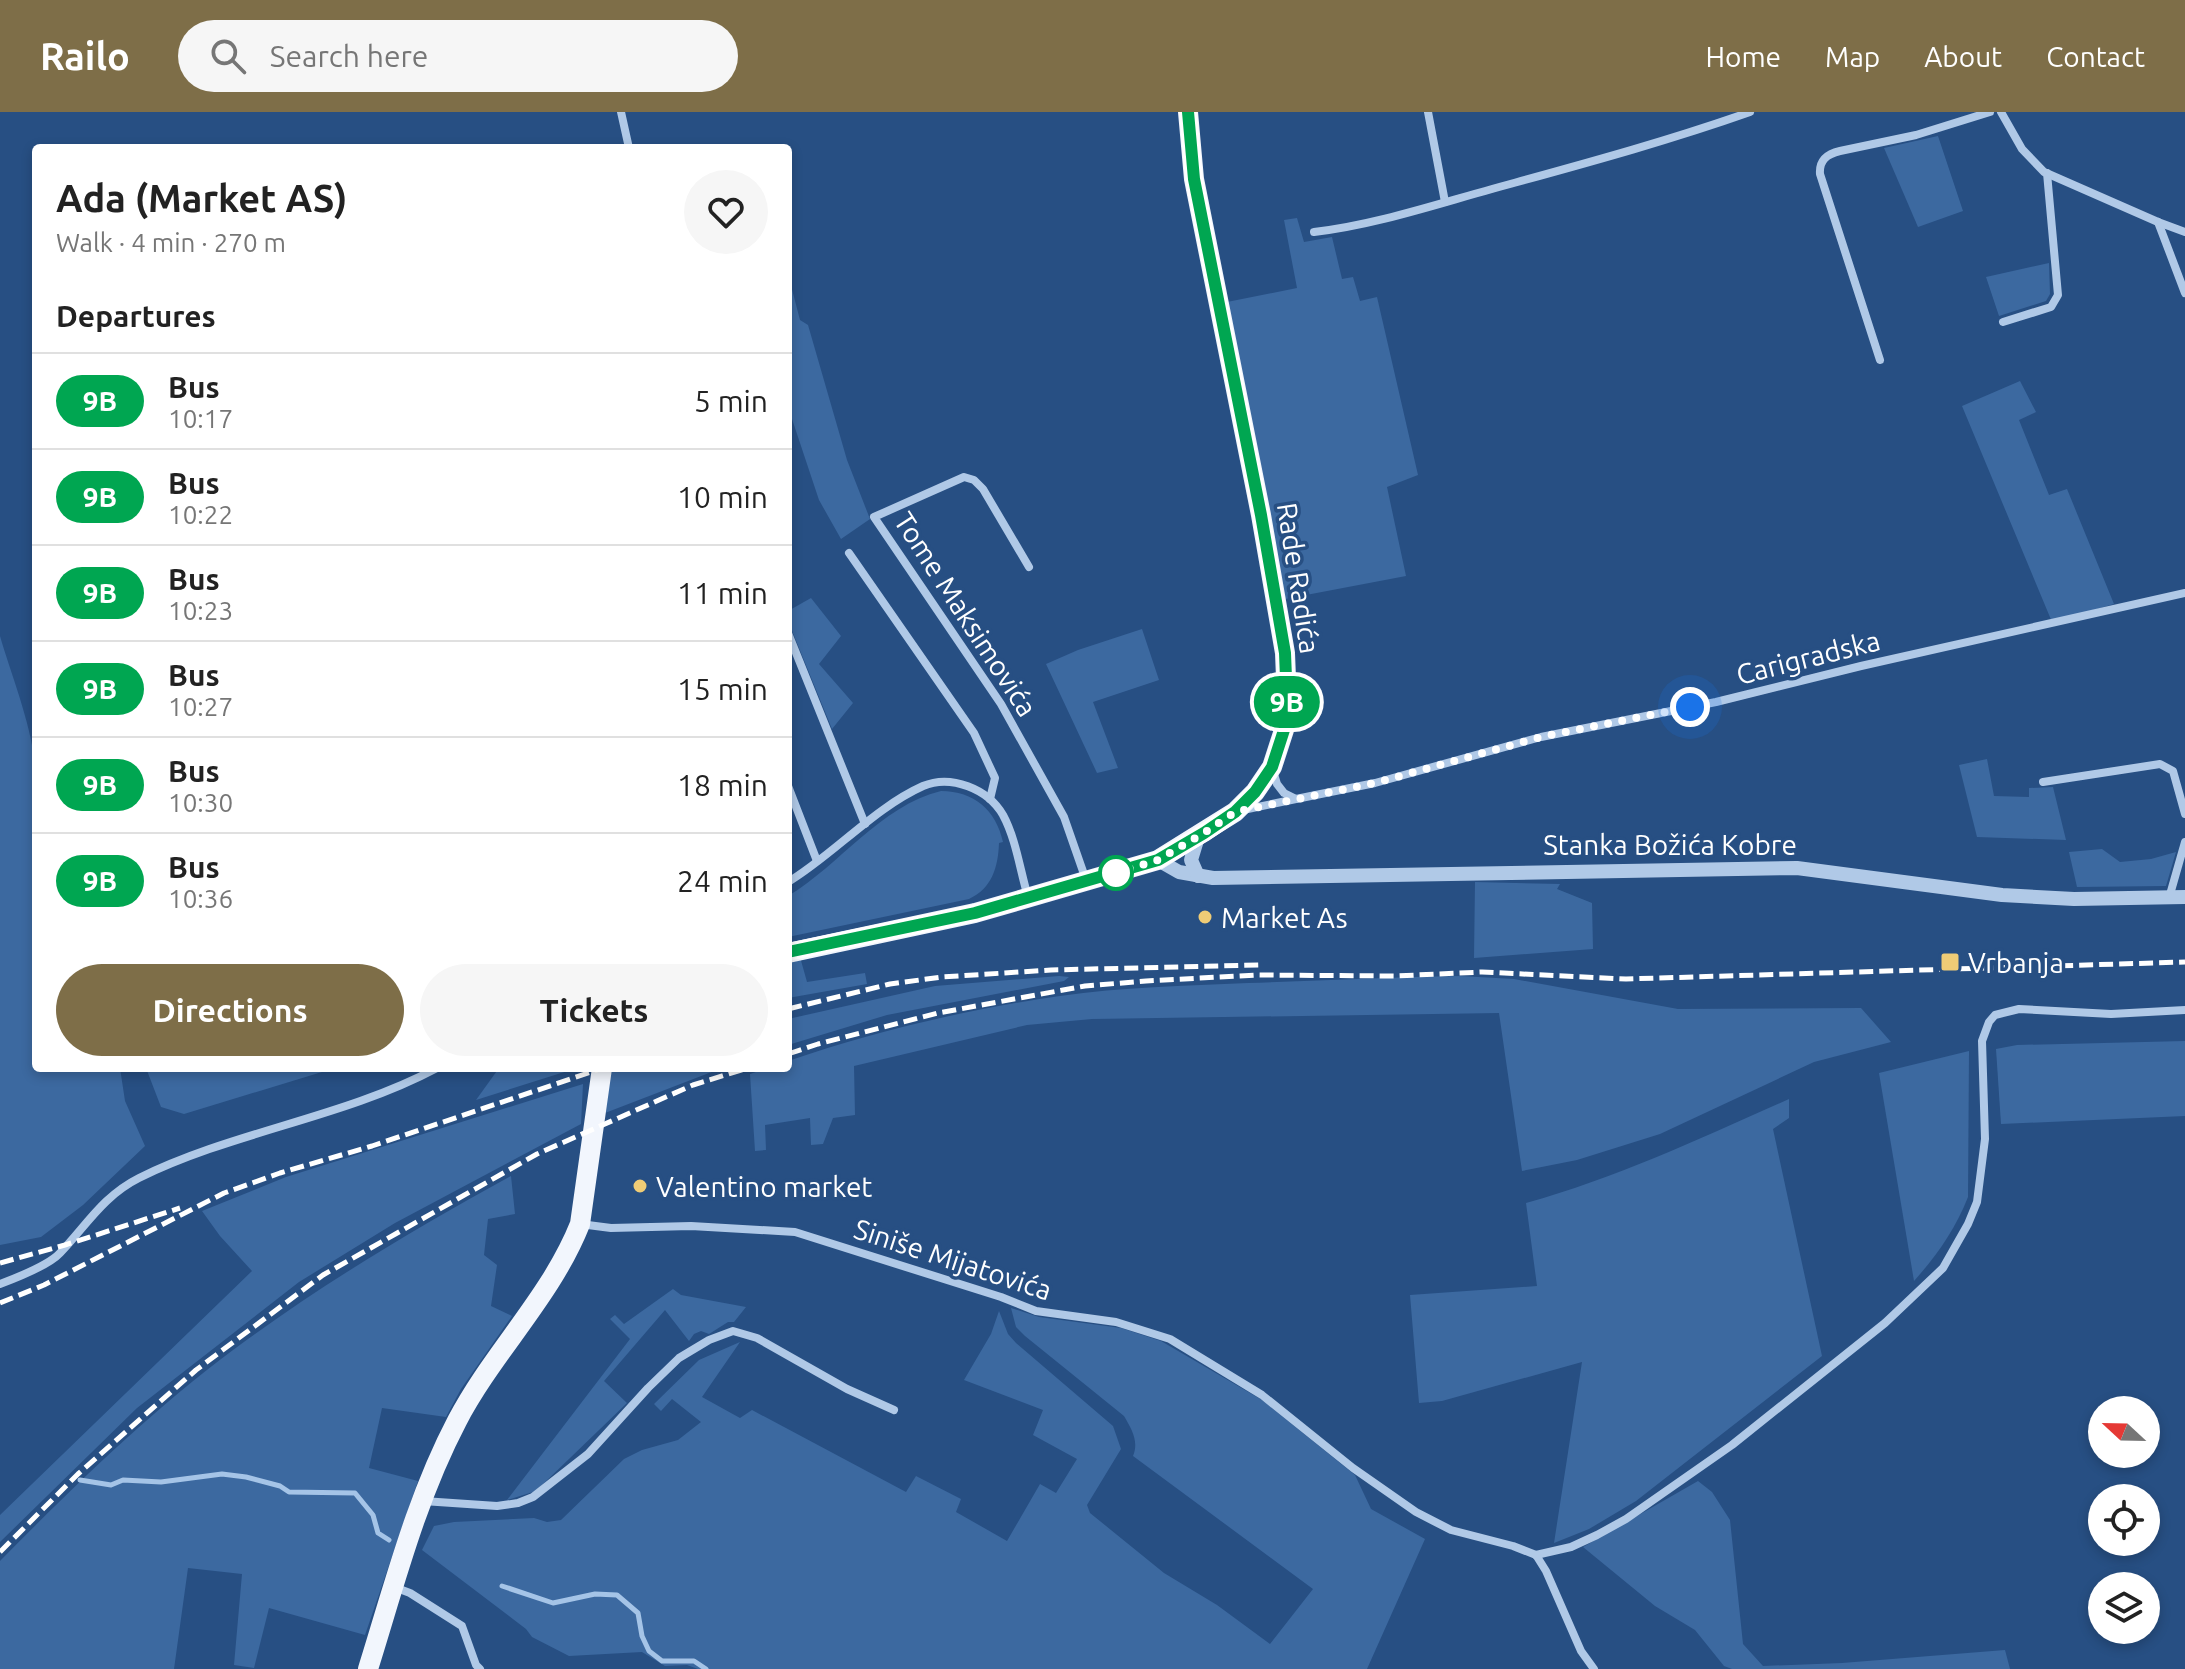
<!DOCTYPE html>
<meta charset="utf-8">
<style>
body{margin:0;font-family:Ubuntu,sans-serif;background:#f6f6f6;color:#222;height:100vh;display:flex;flex-direction:column;font-size:30px;white-space:nowrap}
*{box-sizing:border-box;margin:0}
p{font-size:26px;color:#767676}
.icon{flex:none;width:44px;height:44px;fill:none;stroke:currentColor;stroke-width:2;stroke-linecap:round;stroke-linejoin:round}
.map{position:relative;flex:1;overflow:hidden}
.panel{position:absolute;left:32px;top:32px;width:760px;height:928px;display:flex;flex-direction:column;background:#fff;border-radius:8px;box-shadow:0 4px 12px #0003}
.panel>*{flex:none}
.badge{padding:0 16px;border-radius:26px;font-size:28px;line-height:52px}
.needle{width:52px;rotate:292deg}
.fabs{position:absolute;left:2088px;top:1284px;display:grid;gap:16px}
.fabs a{display:grid;place-items:center;width:72px;height:72px;border-radius:50%;background:#fff;box-shadow:0 4px 12px #0003;font-size:40px}
.you{position:absolute;width:40px;height:40px;margin:-20px;border:6px solid #fff;border-radius:50%;background:#1a73e8;box-shadow:0 0 0 12px #1a73e833}
.map>.badge{position:absolute;translate:-50% -50%;box-shadow:0 0 0 4px #fff}
h2{padding:0 24px;font-size:30px;line-height:72px}
.round{display:grid;place-items:center;flex:none;width:84px;height:84px;border-radius:42px;background:#f6f6f6}
.head{display:flex;align-items:center;justify-content:space-between;height:136px;padding:0 24px}
h1{font-size:38px;font-weight:700;line-height:60px}
.primary-button{display:flex;gap:16px;margin-top:auto;padding:16px 24px}
.primary-button a{flex:1;height:92px;border-radius:48px;background:#7e6e48;color:#fff;font-size:32px;font-weight:700;line-height:92px;text-align:center}
.primary-button a+a{background:#f6f6f6;color:#222}
ul{padding:0;list-style:none}
li{display:flex;align-items:center;gap:24px;height:96px;padding:0 24px;border-top:2px solid #e0e0e0}
li div{flex:1}
li b{display:block;font-size:30px}
li em{font-style:normal}
li .badge{min-width:88px;font-weight:700;text-align:center}
header{display:flex;align-items:center;gap:48px;box-sizing:border-box;height:112px;padding:0 40px;background:#7e6e48;color:#fff}
header strong{font-size:38px}
nav{display:flex;gap:44px;margin-inline-start:auto;font-size:28px}
.search{width:560px;height:72px;background:#f6f6f6;display:flex;align-items:center;gap:20px;box-sizing:border-box;padding:0 28px;border-radius:44px;color:#767676;font-size:30px}
.map>svg:first-child{display:block}
</style>
<header>
<strong>Railo</strong>
<div class="search"><svg class="icon" aria-label="search" viewBox="0 0 24 24"><circle cx="10" cy="10" r="6"/><path d="M15 15l6 6"/></svg>Search here</div>
<nav><a>Home</a><a>Map</a><a>About</a><a>Contact</a></nav>
</header>
<div class="map">
<svg width="2185" height="1557" viewBox="0 0 2185 1557">
<rect width="100%" height="100%" fill="#274f83"/>
<!-- green -->
<g fill="#3c69a0">
<path d="M1938 24 1963 99 1918 115 1884 36Z"/>
<path d="M1297 106 1304 130 1332 125 1342 167 1353 165 1360 189 1377 185 1418 363 1387 375 1406 464 1285 487 1227 190 1297 176 1284 108Z"/>
<path d="M2049 151 2050 182 2046 189 1999 204 1986 165Z"/>
<path d="M788 162 800 208 808 213 847 348 870 407 841 427 819 388 788 295Z"/>
<path d="M2020 269 2036 300 2019 308 2049 383 2067 377 2114 492 2052 510 1962 294Z"/>
<path d="M811 486 841 524 819 552 853 591 832 617 788 509V499Z"/>
<path d="M1142 517 1159 568 1093 590 1118 656 1097 661 1046 552 1078 538Z"/>
<path d="M0 524C13 570 45 643 33 690H36V956H120L125 989 145 1034 83 1093 41 1125 0 1133Z"/>
<path d="M1987 647 1994 684 2029 685V676L2053 675 2066 728 1977 725 1959 653Z"/>
<path d="M941 679C974 679 996 698 1003 730L999 731C998 756 992 776 969 787L788 825V784C840 753 880 694 941 679Z"/>
<path d="M2102 737 2120 750 2151 747 2176 740 2166 774 2077 775 2069 740Z"/>
<path d="M1475 770 1560 772 1557 777 1592 791 1593 837 1474 846Z"/>
<path d="M800 845 807 870 865 861 867 872 788 886V847Z"/>
<path d="M1059 864 1069 865 1064 869 887 903 788 933V907L935 874Z"/>
<path d="M1460 864 1514 867 1678 897 1861 896 1891 930 1814 950 1660 1022 1577 1048 1522 1059 1499 901 1092 907 1027 913 854 954 855 1003 833 1006 823 1032 811 1033 810 1006 765 1013 766 1038 755 1039 750 962 768 956H788V949C876 919 968 897 1060 884 1122 875 1185 874 1248 871 1319 869 1389 865 1460 864Z"/>
<path d="M2185 929V1004L2001 1012 1996 937 2017 933Z"/>
<path d="M1969 939 1968 1085C1955 1118 1937 1143 1914 1169L1879 961Z"/>
<path d="M146 956H335L184 1002 161 995Z"/>
<path d="M499 956H577L476 988Z"/>
<path d="M626 956H722L605 1001 611 960Z"/>
<path d="M583 972 581 1012 395 1111 299 1170 137 1296 0 1430V1403L252 1159 220 1124 202 1099 286 1065Z"/>
<path d="M1789 987V1006L1773 1017 1822 1244 1636 1389 1589 1417 1554 1431 1582 1250 1442 1289 1419 1291 1410 1183 1537 1174 1526 1091C1619 1065 1701 1026 1789 987Z"/>
<path d="M511 1064 515 1102 488 1107 484 1143 497 1153 491 1194 512 1204 461 1277 446 1305 382 1296 369 1356 418 1369 365 1523 269 1496 254 1556 234 1553 242 1462 188 1456 174 1557H0V1449C76 1372 160 1290 248 1227 332 1166 420 1114 511 1064Z"/>
<path d="M673 1177 681 1183 746 1195 734 1210H728L709 1222 701 1219 694 1222 689 1229 665 1198 604 1269 627 1291 541 1374 533 1380 507 1388 630 1227 610 1207 615 1203 624 1212Z"/>
<path d="M1011 1196 1039 1205 1121 1216 1161 1229 1262 1288 1355 1363 1371 1397 1425 1427 1367 1557H698L687 1553 665 1554 642 1540 569 1544 532 1525 526 1517 422 1438 434 1414 454 1410 534 1406 547 1410 561 1408 624 1347 642 1338 678 1328 701 1310 672 1287 661 1299 654 1292 699 1248 740 1230 702 1285 740 1306 752 1298 906 1380 916 1364 961 1387 956 1400 1007 1429 1040 1372 1056 1381 1077 1347 1033 1323 1043 1298 964 1268 991 1222 999 1199 1008 1222 1016 1231 1113 1314 1121 1337 1087 1393 1090 1401 1164 1461 1217 1493 1270 1532 1313 1477 1133 1344C1139 1329 1132 1318 1124 1304L1025 1224 1016 1215Z"/>
<path d="M1698 1369 1712 1380 1730 1408 1743 1532 1763 1554 1842 1551 2005 1538 2010 1557H1732L1724 1554 1695 1518 1655 1494 1583 1435Z"/>
</g>
<g fill="none" stroke-linecap="round" stroke-linejoin="round">
<!-- stream -->
<g stroke="#a5c4e7" stroke-width="5">
<path d="M80 1368 111 1373 123 1368 161 1370 222 1362 246 1365 280 1374 289 1380 355 1381 373 1403 378 1421 389 1428"/>
<path d="M502 1474 553 1491 595 1482 617 1483 638 1501 642 1524 649 1539 662 1549H694L706 1557"/>
</g>
<!-- minor -->
<g stroke="#b0c9e7" stroke-width="8">
<path d="M621 0 629 36"/>
<path d="M1428 0 1445 90"/>
<path d="M2001 0 2022 37 2044 60 2158 110 2185 120"/>
<path d="M2158 110 2185 181"/>
<path d="M1314 120C1374 113 1434 93 1492 77 1579 53 1665 30 1750 0"/>
<path d="M2003 210 2051 195 2058 183 2047 61"/>
<path d="M1880 248 1820 62C1819 48 1827 42 1840 39L1916 23 1990 0"/>
<path d="M849 441 974 621 995 666 990 687"/>
<path d="M1029 455 983 377 974 368 964 365 874 405 1001 592 1064 705 1086 768"/>
<path d="M788 521 865 712"/>
<path d="M1273 659 1277 672 1284 681 1296 687 1375 671 1541 625 1716 590 1861 554 2185 481"/>
<path d="M2043 670 2160 652 2173 659 2185 702"/>
<path d="M788 674 817 749"/>
<path d="M1243 698 1296 687"/>
<path d="M788 770C833 743 874 696 923 674 951 662 988 677 1003 703 1016 727 1020 758 1028 785"/>
<path d="M2169 786 2185 730"/>
<path d="M580 1112 611 1116 691 1114 795 1120 1001 1185 1036 1199 1116 1210 1170 1227 1262 1283 1353 1356 1416 1400 1451 1418 1513 1434 1536 1443 1546 1459 1581 1539 1594 1557"/>
<path d="M0 1172C16 1166 48 1154 60 1141 86 1114 103 1084 139 1066 234 1019 343 1006 437 956"/>
<path d="M423 1389 497 1394 518 1391 533 1385 588 1342 648 1276 679 1246 709 1228 733 1219 757 1226 847 1277 894 1298"/>
<path d="M1536 1443 1571 1435 1597 1423 1626 1407 1732 1333 1885 1211 1943 1156 1968 1112 1977 1090 1985 1027 1982 929 1989 910 1995 903 2019 897 2111 902 2185 898"/>
<path d="M394 1475 410 1481 462 1514 476 1553 480 1557"/>
</g>
<!-- tertiary -->
<g stroke="#b0c9e7" stroke-width="14">
<path d="M1158 748 1179 760 1213 766 1797 756 2002 783 2074 787 2185 785"/>
<path d="M1198 764 1191 748 1198 725"/>
</g>
<!-- primary -->
<g stroke="#f2f6fd" stroke-width="20">
<path d="M788 841 975 801 1158 748 1235 700 1255 680 1272 655 1284 618 1287 591 1285 541 1261 403 1194 67 1188 0"/>
<path d="M368 1557C394 1474 416 1387 457 1309 493 1240 551 1185 580 1112L602 956"/>
</g>
<!-- rail -->
<g stroke="#fff" stroke-width="5" stroke-dasharray="14 6" stroke-linecap="butt">
<path d="M788 897 890 872 942 865 1051 858 1259 853"/>
<path d="M788 942 818 932 938 901 1085 874 1146 869 1257 863 1395 864 1482 860 1626 867 2185 850"/>
<path d="M0 1151 65 1133 180 1096"/>
<path d="M0 1191 44 1173 224 1081 280 1061 372 1034 603 956"/>
<path d="M0 1440 78 1362 196 1258 323 1163 537 1042 693 973 748 956"/>
</g>
</g>
<g fill="none" stroke-linecap="round" stroke-linejoin="round">
<!-- line casing -->
<g stroke="#fff" stroke-width="18">
<path id="line" d="M788 840 975 801 1158 748 1204 721 1235 700 1255 680 1272 655 1284 618 1287 591 1285 541 1261 403 1194 67 1188 0"/>
</g>
<!-- line -->
<use href="#line" stroke="#00a651" stroke-width="12"/>
<!-- walk -->
<path stroke="#fff" stroke-width="8" stroke-dasharray="0 14.4" d="M1116 761 1158 748 1204 721 1235 700 1375 671 1541 625 1690 595"/>
</g>
<!-- markers -->
<circle fill="#fff" stroke="#00a651" stroke-width="4" cx="1116" cy="761" r="16"/>
<g fill="#efcc76" stroke="#274f83" stroke-width="3">
<circle cx="1205" cy="805" r="8"/>
<rect x="1940" y="840" width="20" height="20" rx="4"/>
<circle cx="640" cy="1074" r="8"/>
</g>
<g text-anchor="middle" dominant-baseline="central" stroke-width="7" stroke-linejoin="round" paint-order="stroke">
<!-- street labels -->
<g font-size="28" fill="#fff" stroke="#274f83">
<text transform="translate(1299 466) rotate(81)">Rade Radića</text>
<text transform="translate(966 502) rotate(57)">Tome Maksimovića</text>
<text transform="translate(1808 545) rotate(-14)">Carigradska</text>
<text x="1670" y="732">Stanka Božića Kobre</text>
<text transform="translate(953 1147) rotate(18)">Siniše Mijatovića</text>
</g>
<!-- poi labels -->
<g font-size="28" fill="#fff" stroke="#274f83" text-anchor="start">
<text x="1221" y="805">Market As</text>
<text x="1968" y="850">Vrbanja</text>
<text x="656" y="1074">Valentino market</text>
</g>
</g>
</svg>
<div class="fabs">
<a><svg class="needle" viewBox="-14 -14 28 28"><path d="M0-13l5 13h-10z" fill="#e53935"/><path d="M0 13l5-13h-10z" fill="#767676"/></svg></a>
<a><svg class="icon" aria-label="locate" viewBox="0 0 24 24"><circle cx="12" cy="12" r="6"/><path d="M12 2v4M12 18v4M2 12h4M18 12h4"/></svg></a>
<a><svg class="icon" aria-label="layers" viewBox="0 0 24 24"><path d="M12 4l9 5-9 5-9-5zM3 14l9 5 9-5"/></svg></a>
</div>
<div class="you" style="left:1690px;top:595px"></div>
<b class="badge" style="left:1287px;top:590px;background:#00a651;color:#fff">9B</b>
<section class="panel">
<div class="head"><div><h1>Ada (Market AS)</h1><p>Walk · 4 min · 270 m</p></div><a class="round"><svg class="icon" aria-label="heart" viewBox="0 0 24 24"><path d="M12 20l-8-8c-3-5 5-10 8-4 3-6 11-1 8 4z"/></svg></a></div>
<h2>Departures</h2>
<ul>
<li><span class="badge" style="background:#00a651;color:#fff">9B</span><div><b>Bus</b><p>10:17</p></div><em>5 min</em></li>
<li><span class="badge" style="background:#00a651;color:#fff">9B</span><div><b>Bus</b><p>10:22</p></div><em>10 min</em></li>
<li><span class="badge" style="background:#00a651;color:#fff">9B</span><div><b>Bus</b><p>10:23</p></div><em>11 min</em></li>
<li><span class="badge" style="background:#00a651;color:#fff">9B</span><div><b>Bus</b><p>10:27</p></div><em>15 min</em></li>
<li><span class="badge" style="background:#00a651;color:#fff">9B</span><div><b>Bus</b><p>10:30</p></div><em>18 min</em></li>
<li><span class="badge" style="background:#00a651;color:#fff">9B</span><div><b>Bus</b><p>10:36</p></div><em>24 min</em></li>
</ul>
<div class="primary-button"><a>Directions</a><a>Tickets</a></div>
</section>
</div>
